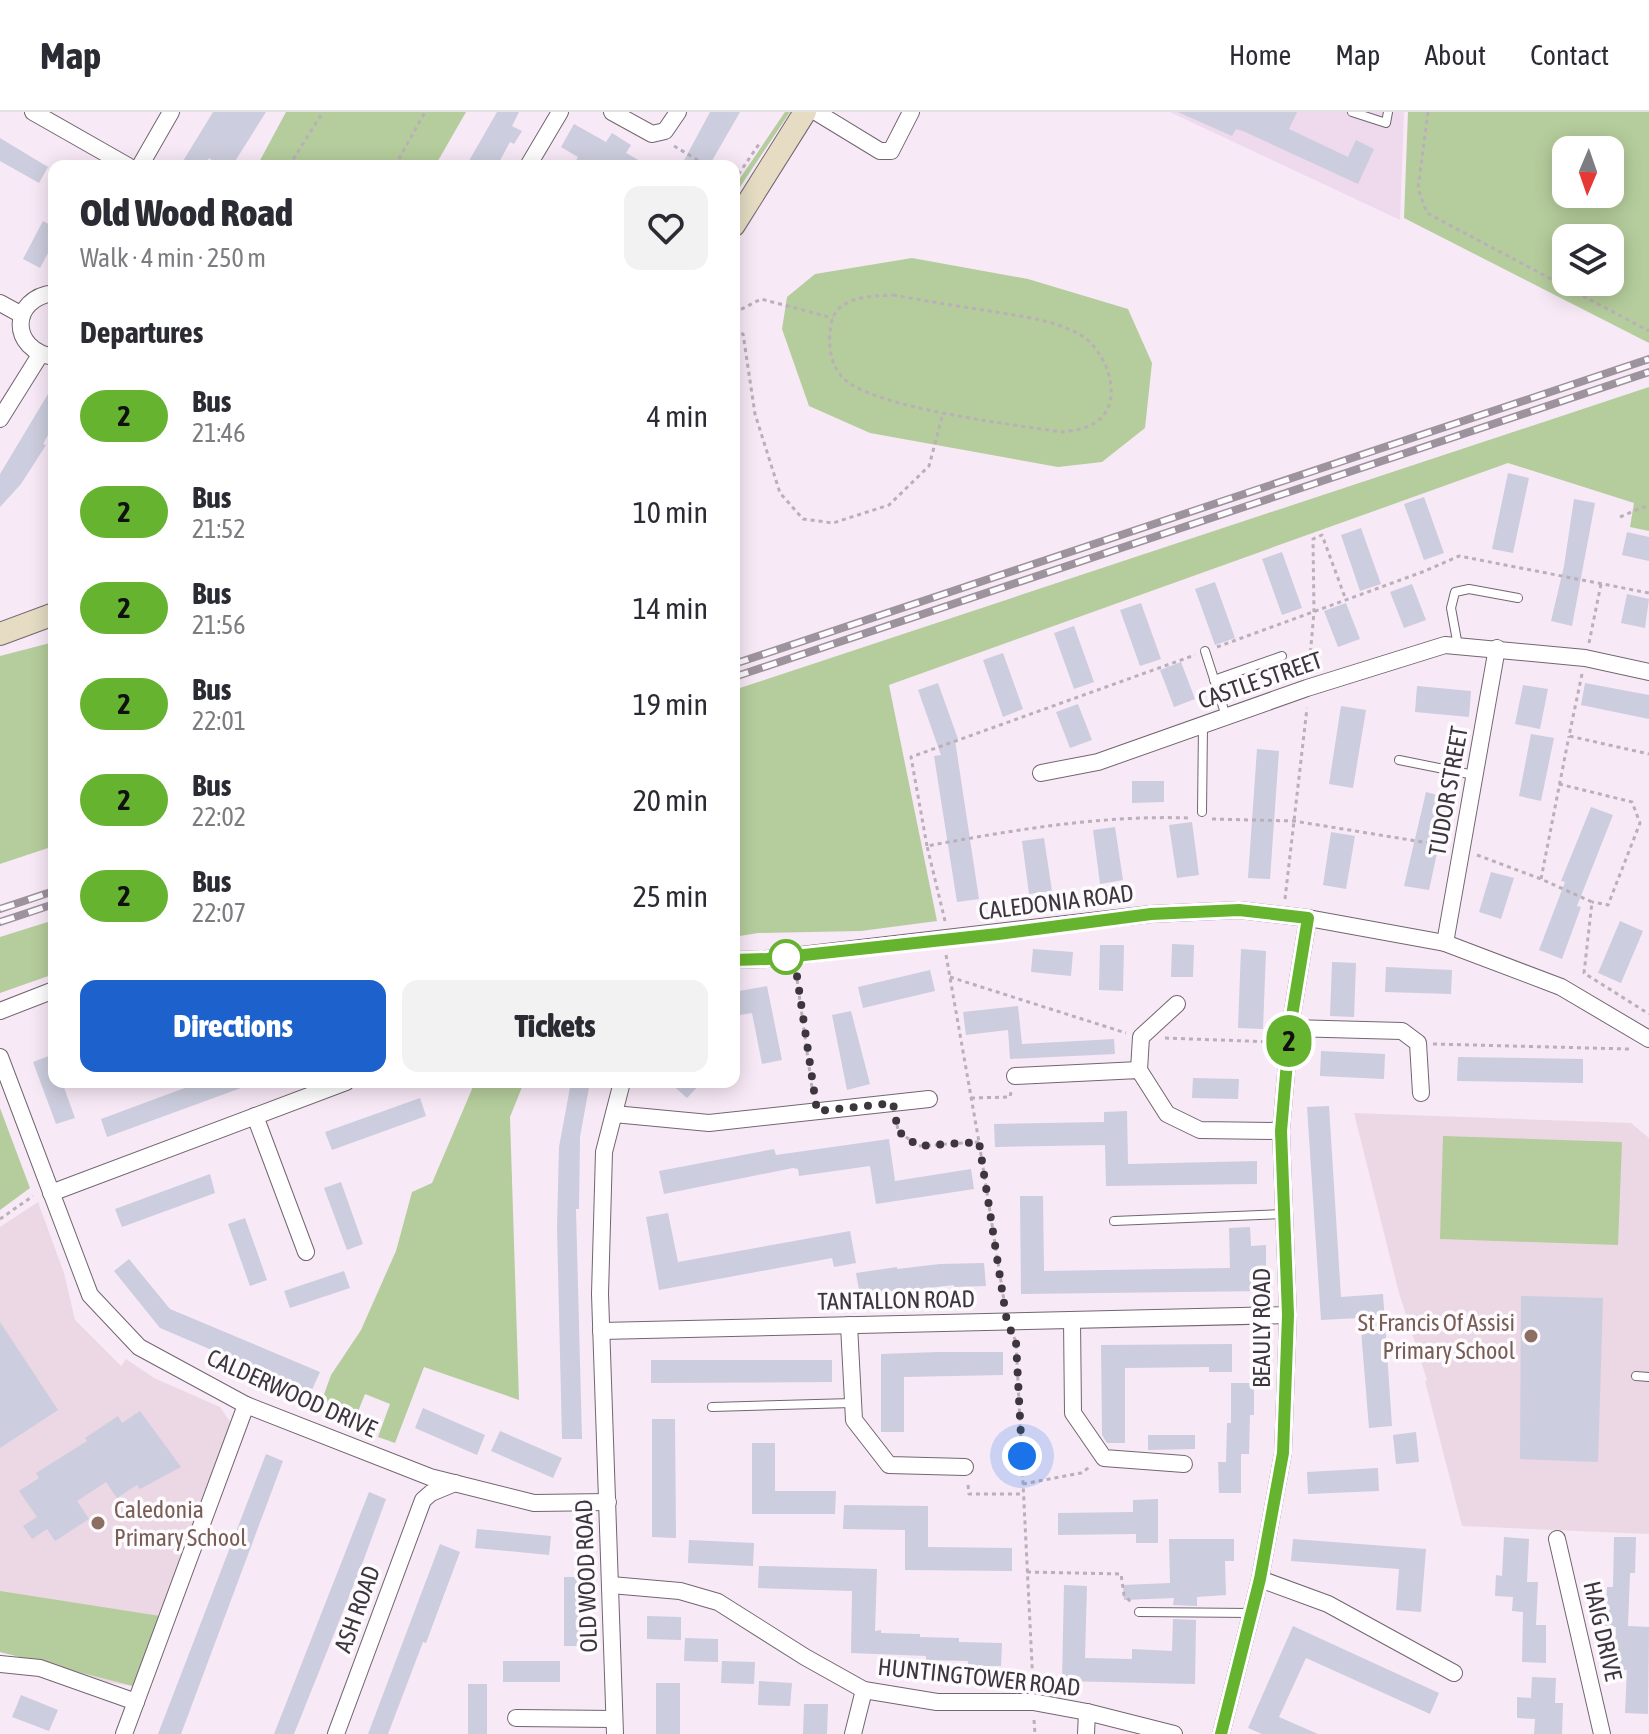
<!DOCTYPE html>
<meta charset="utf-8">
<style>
body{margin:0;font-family:"Asap Condensed",sans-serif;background:#f2f2f3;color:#2b2b33;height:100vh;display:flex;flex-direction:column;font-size:30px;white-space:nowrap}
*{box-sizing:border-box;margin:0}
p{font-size:26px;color:#7c7c81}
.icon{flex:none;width:44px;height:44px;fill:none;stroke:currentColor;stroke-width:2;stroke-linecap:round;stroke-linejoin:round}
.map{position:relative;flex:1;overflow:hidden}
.side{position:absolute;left:48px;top:48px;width:692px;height:928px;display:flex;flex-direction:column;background:#fff;border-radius:16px;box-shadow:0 4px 20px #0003}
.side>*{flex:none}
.badge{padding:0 16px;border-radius:26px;font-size:28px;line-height:52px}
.needle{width:52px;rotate:182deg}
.fabs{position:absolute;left:1552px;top:24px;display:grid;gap:16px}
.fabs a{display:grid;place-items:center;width:72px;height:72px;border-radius:16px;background:#fff;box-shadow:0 4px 20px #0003;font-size:40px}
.you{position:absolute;width:40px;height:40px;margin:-20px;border:6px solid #fff;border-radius:50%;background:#1a73e8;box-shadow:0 0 0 12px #1a73e833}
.map>.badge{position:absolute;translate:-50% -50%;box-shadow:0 0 0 4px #fff}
h2{padding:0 32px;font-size:30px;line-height:72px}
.round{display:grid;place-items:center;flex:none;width:84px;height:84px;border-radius:16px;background:#f2f2f3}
.summary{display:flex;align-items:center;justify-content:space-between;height:136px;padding:0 32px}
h1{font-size:38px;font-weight:800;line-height:60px}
.action{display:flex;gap:16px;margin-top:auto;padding:16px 32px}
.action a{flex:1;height:92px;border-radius:16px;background:#1c61cc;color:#fff;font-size:32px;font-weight:800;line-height:92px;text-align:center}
.action a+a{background:#f2f2f3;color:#2b2b33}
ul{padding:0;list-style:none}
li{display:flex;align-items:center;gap:24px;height:96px;padding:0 32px}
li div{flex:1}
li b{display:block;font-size:30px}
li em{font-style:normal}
li .badge{min-width:88px;font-weight:700;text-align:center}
header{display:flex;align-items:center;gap:48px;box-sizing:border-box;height:112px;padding:0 40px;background:#fff;border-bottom:2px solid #e1e1e2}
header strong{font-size:38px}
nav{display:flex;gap:44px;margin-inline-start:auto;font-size:28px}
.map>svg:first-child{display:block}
</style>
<header>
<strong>Map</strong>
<nav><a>Home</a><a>Map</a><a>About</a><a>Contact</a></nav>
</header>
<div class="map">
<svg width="1649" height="1622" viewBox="0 0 1649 1622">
<rect width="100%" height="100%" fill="#f8e9f7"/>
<!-- built -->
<path fill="#eed9ed" d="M1170 0H1404L1400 108Z"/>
<!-- education -->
<g fill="#ecd7e5">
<path d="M1354 1001 1631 1011 1649 1026V1422L1462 1414 1425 1269 1427 1268 1399 1181Z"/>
<path d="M38 1090 64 1161 75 1208 121 1254 126 1247 154 1266 220 1295 231 1311 232 1319 133 1574 69 1565 25 1542 0 1540V1115Z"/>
</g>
<!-- green -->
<g fill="#b5cd9c" fill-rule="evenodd">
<path d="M286 0H466L435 54H257Z"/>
<path d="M785 0H790L734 84V75Z"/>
<path d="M1408 0H1649V231L1404 106ZM1566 38H1610V82H1566ZM1566 126H1610V170H1566Z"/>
<path d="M912 146 1028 167 1128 197 1152 251 1145 316 1102 350 1058 355 870 321 809 294 782 217 787 185 815 162Z"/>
<path d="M1649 275V419L1630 415 1634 391 1508 351 889 573 937 809 861 819 758 821 734 825V578Z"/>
<path d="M54 530V734L0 752V544Z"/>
<path d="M54 808V862L0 881V825Z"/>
<path d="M475 970H524L510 1005 519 1288 424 1255 395 1331 378 1325 390 1292 365 1282 353 1312 318 1299 331 1263 361 1218 396 1139 412 1080 432 1071Z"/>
<path d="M0 996 30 1076 0 1098Z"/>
<path d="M1443 1024 1622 1030 1618 1133 1440 1127Z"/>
<path d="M0 1479 160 1504 154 1541 133 1574 0 1540Z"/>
</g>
<!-- building -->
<g fill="#cccdde">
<path d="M213 0H266L232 54H220L209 46 205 54H180Z"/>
<path d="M497 0H519L512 14 522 19 514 32 510 30 497 54H466Z"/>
<path d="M710 0H740L709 54H681Z"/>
<path d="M1178 0H1297L1289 17 1348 45 1356 28 1374 37 1358 72 1243 19 1236 17 1232 24Z"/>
<path d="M574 12 606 30 612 21 631 33 626 41 649 54H573L578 45 561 35Z"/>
<path d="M0 26 48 55 39 71 0 49Z"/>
<path d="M43 109 54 115V130L40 156 23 147Z"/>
<path d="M54 272V312L43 332 46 333 21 372 0 395V362Z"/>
<path d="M1508 361 1529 366 1513 441 1492 437Z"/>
<path d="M1424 385 1444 441 1424 448 1404 392Z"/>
<path d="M1574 387 1595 391 1572 514 1551 509 1564 454Z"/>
<path d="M1361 416 1381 472 1360 479 1341 423Z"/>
<path d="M1627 420 1649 425V449L1622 443Z"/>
<path d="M1282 440 1302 496 1282 503 1262 447Z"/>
<path d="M1215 470 1235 526 1215 533 1195 477Z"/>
<path d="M1412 472 1426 508 1404 516 1390 480Z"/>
<path d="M1627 482 1649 487 1645 516 1621 511Z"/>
<path d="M1141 491 1161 547 1140 554 1120 498Z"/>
<path d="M1346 491 1360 527 1338 535 1324 499Z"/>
<path d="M1074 514 1094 570 1074 577 1054 521Z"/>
<path d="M1003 541 1023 597 1003 605 983 548Z"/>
<path d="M1181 550 1195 587 1174 595 1160 558Z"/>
<path d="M938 571 958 627 955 628 979 787 957 790 934 644 941 643 918 578Z"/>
<path d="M1585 571 1649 583V607L1581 593Z"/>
<path d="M1523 573 1548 577 1540 617 1515 612Z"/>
<path d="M1417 574 1471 579 1469 605 1415 600Z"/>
<path d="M1078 592 1092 628 1070 636 1056 600Z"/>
<path d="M1341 594 1366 598 1353 676 1329 672Z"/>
<path d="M1531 622 1554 626 1541 689 1519 684Z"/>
<path d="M1446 630 1466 633 1465 646 1445 644Z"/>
<path d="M1257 637 1279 639 1270 767 1248 766Z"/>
<path d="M1132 669H1164V690L1132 691Z"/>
<path d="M1426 680 1449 686 1429 778 1404 774Z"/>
<path d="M1591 695 1613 703 1577 794 1581 795 1562 847 1539 838 1565 770 1561 769Z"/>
<path d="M1192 710 1199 763 1177 766 1169 713Z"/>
<path d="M1115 715 1123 768 1100 772 1093 718Z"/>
<path d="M1331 720 1355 724 1346 777 1323 773Z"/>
<path d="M1044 726 1052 779 1029 782 1022 729Z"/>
<path d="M1491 760 1514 766 1501 807 1479 800Z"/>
<path d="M1620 809 1643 819 1621 871 1598 861Z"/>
<path d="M1172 832 1194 833 1193 865H1171Z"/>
<path d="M1100 833H1124L1123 879 1099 878Z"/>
<path d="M1033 837 1073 840 1071 864 1031 860Z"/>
<path d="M1241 837 1266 839 1263 917 1238 916Z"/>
<path d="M1332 850 1356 851 1354 905 1330 904Z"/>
<path d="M1386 855 1452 858 1451 882 1385 880Z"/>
<path d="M930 858 935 879 863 896 858 875Z"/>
<path d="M767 874 782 948 762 952 752 901 734 904V880Z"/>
<path d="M1018 894 1022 932 1114 927 1115 942 1010 947 1008 918 966 923 963 900Z"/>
<path d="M851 899 870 972 847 978 832 903Z"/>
<path d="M1321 939 1385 942 1384 967 1320 964Z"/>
<path d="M54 942V970H62L75 1006 56 1012 33 950Z"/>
<path d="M1458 945 1583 947V971L1457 969Z"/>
<path d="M1193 966 1239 967 1238 987 1192 986Z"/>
<path d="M201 970 252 972 107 1025 101 1007Z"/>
<path d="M571 970H590L580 1025 579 1097H576L582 1327H562L557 1115 559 1035Z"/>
<path d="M669 970H702L687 986Z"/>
<path d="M420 986 426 1004 332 1038 325 1020Z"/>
<path d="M1329 994 1341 1185 1383 1182 1392 1314 1369 1316 1360 1206 1321 1208 1307 995Z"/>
<path d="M1127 999 1128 1052 1257 1049V1072L1106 1074 1105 1033 995 1035 994 1012 1104 1010V1000Z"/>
<path d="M889 1027 895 1069 971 1057 974 1077 876 1092 870 1054 799 1064 798 1057 793 1056 664 1082 659 1059 774 1037 776 1043Z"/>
<path d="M210 1062 215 1081 122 1115 115 1097Z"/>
<path d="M341 1070 363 1132 347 1138 324 1076Z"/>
<path d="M1020 1084H1043L1044 1159 1230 1156 1229 1116 1250 1115 1251 1134 1266 1133V1179L1021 1182Z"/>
<path d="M668 1101 678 1150 850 1119 856 1151 834 1155 832 1146 659 1178 646 1105Z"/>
<path d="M245 1106 267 1168 250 1174 228 1112Z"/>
<path d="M129 1147 170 1197 320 1260 311 1280 160 1216 114 1159Z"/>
<path d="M984 1151 986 1174 954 1175V1173L911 1178 910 1176 860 1184 856 1161 897 1155V1157L940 1152Z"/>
<path d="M344 1159 350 1176 290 1196 284 1179Z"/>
<path d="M1521 1184 1603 1186 1598 1350 1520 1347Z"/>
<path d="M0 1210 58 1298 0 1336Z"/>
<path d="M1232 1232V1260H1209V1255L1125 1256V1331H1107L1102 1323 1101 1233Z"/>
<path d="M938 1240H1003V1263L904 1265V1320H881V1242Z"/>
<path d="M651 1248H832V1270L651 1271Z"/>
<path d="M1231 1271H1254V1303H1250L1249 1342H1241V1381H1219L1218 1350H1226L1227 1311H1231Z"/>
<path d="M423 1296 485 1323 477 1343 415 1316Z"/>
<path d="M140 1299 181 1355 140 1377 137 1373 117 1386 106 1370 77 1389 89 1407 55 1429 47 1417 32 1427 23 1414 37 1405 19 1379 39 1366 36 1361 87 1329 85 1326 118 1304 122 1311Z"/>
<path d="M652 1307H675L676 1426 652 1425Z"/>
<path d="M500 1319 562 1346 553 1366 491 1339Z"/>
<path d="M1416 1320 1419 1350 1396 1352 1393 1323Z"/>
<path d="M1148 1323H1195V1337L1148 1338Z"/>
<path d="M752 1331H775V1379H836L835 1402H752Z"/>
<path d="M266 1342 283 1349 181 1622H158Z"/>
<path d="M1378 1356 1379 1379 1308 1382 1307 1360Z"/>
<path d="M369 1380 386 1387 364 1447 294 1622H274Z"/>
<path d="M1158 1387V1431H1136V1422L1058 1423V1401L1133 1400V1388Z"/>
<path d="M844 1393 928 1394V1435L1012 1436V1459L905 1458V1418L843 1417Z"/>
<path d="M477 1417 551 1424 549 1443 475 1436Z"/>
<path d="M1504 1425 1529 1427 1527 1470H1538L1536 1513H1546V1551L1522 1550 1523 1500 1512 1499 1513 1485 1495 1484 1496 1463 1502 1464Z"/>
<path d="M1614 1425H1636L1635 1461H1630L1628 1514 1649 1515 1648 1602 1625 1601 1627 1558 1614 1557 1616 1515 1605 1514 1607 1475H1613Z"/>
<path d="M1169 1427H1234V1449H1225L1226 1483 1197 1485V1494L1173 1493 1174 1486 1124 1488 1123 1473 1170 1471Z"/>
<path d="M1293 1427 1426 1437 1421 1500 1396 1498 1399 1457 1291 1449Z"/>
<path d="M689 1428 754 1431 753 1454 688 1451Z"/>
<path d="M440 1432 460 1440 426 1531 423 1530 388 1622H368Z"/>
<path d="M759 1454 877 1457 875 1519 881 1518V1521L920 1522V1525L959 1526V1530L1002 1531 1001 1554H968V1549L926 1548V1544L851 1541 852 1479 758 1476Z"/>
<path d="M564 1465H586L585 1534H564Z"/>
<path d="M1064 1473 1087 1474 1085 1546 1132 1547V1537L1172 1539 1173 1507 1196 1508 1195 1572 1062 1569Z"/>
<path d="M647 1504 681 1505V1528L647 1527Z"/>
<path d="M1293 1514 1439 1581 1430 1602 1306 1546 1279 1605 1318 1622H1262L1248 1616Z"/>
<path d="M685 1526 718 1527V1550L684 1549Z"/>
<rect x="503" y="1549" width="57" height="21"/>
<path d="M722 1549 755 1550 754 1572 721 1571Z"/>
<path d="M1532 1565 1556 1566 1555 1591H1563L1562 1622H1534L1535 1607 1517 1606V1585L1531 1586Z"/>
<path d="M759 1569 792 1571 790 1594 758 1593Z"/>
<rect x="656" y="1571" width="24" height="51"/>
<rect x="468" y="1572" width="19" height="50"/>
<path d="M21 1583 58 1598 49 1619 12 1605Z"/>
<path d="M804 1592H828L827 1622H803Z"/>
</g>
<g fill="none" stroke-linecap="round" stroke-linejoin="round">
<!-- lane casing -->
<g stroke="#726671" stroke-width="10">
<g id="lane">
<path d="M1352 0 1386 11 1388 0"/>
<path d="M1458 534 1451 496 1455 480 1469 477 1518 486"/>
<path d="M1205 539 1226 604"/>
<path d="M1214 568 1282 544"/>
<path d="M1399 648 1474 663"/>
<path d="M1202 700 1203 614"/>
<path d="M1114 1109 1284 1102"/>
<path d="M1636 1264 1649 1265"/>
<path d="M712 1295 852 1291"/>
<path d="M1139 1500 1251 1501"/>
</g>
</g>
<!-- street casing -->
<g stroke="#726671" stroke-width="18">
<g id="street">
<path d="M33 0 128 54"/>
<path d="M612 0 652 22 665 19 678 0"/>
<path d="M816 0 880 39H891L911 0"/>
<path d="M140 54 171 0"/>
<path d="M528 54 560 0"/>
<path d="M54 181C10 186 9 238 54 245"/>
<path d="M0 191 22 203"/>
<path d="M0 307 40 243"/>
<path d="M1041 661 1098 650 1307 576 1445 533 1585 546 1649 560"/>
<path d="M1445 831 1497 536"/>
<path d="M734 848 767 847 1151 802 1239 798 1308 806 1445 831 1561 875 1649 927"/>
<path d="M0 899 54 878"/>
<path d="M1290 916 1402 919 1418 931 1421 981"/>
<path d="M0 945 90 1183 139 1235 246 1293 430 1365 534 1391 608 1390"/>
<path d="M1139 958 1141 925 1177 892"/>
<path d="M1015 964 1139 958 1167 1002 1200 1018 1281 1019"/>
<path d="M614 1002 709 1011 929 987"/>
<path d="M255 1004 306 1140"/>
<path d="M51 1081 346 970"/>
<path d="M1072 1208 1073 1301 1104 1346 1184 1352"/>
<path d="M849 1213 854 1308 889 1353 965 1355"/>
<path d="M601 1219 1288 1203"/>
<path d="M1557 1427 1602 1622"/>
<path d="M1260 1467 1328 1492 1454 1561"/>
<path d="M611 1473 680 1479 718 1490 805 1545 864 1578 937 1590H1033L1087 1600 1174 1622"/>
<path d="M0 1552 40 1556 136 1590"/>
<path d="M516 1606 614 1607"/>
<path d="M124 1622 246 1293"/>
<path d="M336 1622 423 1388 431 1381 455 1371"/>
<path d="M615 1622 600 1182 604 1040 622 970"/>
<path d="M853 1622 864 1578"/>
<path d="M1086 1622 1087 1600"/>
<path d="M1221 1622 1260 1467 1283 1341 1288 1203 1281 1019 1290 916 1308 806"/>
</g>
</g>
<!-- secondary casing -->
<g stroke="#726671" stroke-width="24">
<g id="secondary">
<path d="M734 113 805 0"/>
<path d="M0 522 54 502"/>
</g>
</g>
<!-- path -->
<g stroke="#bbafba" stroke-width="3" stroke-dasharray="4 4" stroke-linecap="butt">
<path d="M1428 0 1418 77 1427 101 1649 219"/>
<path d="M674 34 708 54"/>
<path d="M289 54 323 0"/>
<path d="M395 54 425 0"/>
<path d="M734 69 759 32"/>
<path d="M893 183C927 189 962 195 996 200 1025 205 1053 208 1079 222 1100 233 1116 267 1110 290 1104 313 1082 318 1062 320 1016 313 870 296 842 265 829 250 828 230 831 212 836 184 871 184 893 183Z"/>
<path d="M734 201 761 187 833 206"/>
<path d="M734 218 743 222 755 302 780 381 803 407 833 411 889 393 929 354 943 301"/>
<path d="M1620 405 1643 395 1649 396"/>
<path d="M734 431 738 488 734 490"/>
<path d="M1589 531 1601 472"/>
<path d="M1217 535 1425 459 1459 444 1649 481"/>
<path d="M1309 556 1314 500 1313 427 1322 423 1346 488"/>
<path d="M1582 562 1569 624 1649 642"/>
<path d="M1559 672 1632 690 1640 711 1608 793 1592 790"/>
<path d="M1212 707 1294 709 1447 734"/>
<path d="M927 734 911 645 1195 543"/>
<path d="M1477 743 1541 767 1592 790 1584 861 1649 902"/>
<path d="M1541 767 1569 624"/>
<path d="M1285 787 1307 596"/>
<path d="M945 809 927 734C1013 718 1102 703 1189 706"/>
<path d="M946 843 979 1030 1005 1195"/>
<path d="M796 860 813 983"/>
<path d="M950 865 1126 921"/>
<path d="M1165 926 1273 930"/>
<path d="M1433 932 1629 937"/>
<path d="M971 986 1010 985 1011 980"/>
<path d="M896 1005 898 1019 918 1034 979 1030"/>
<path d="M0 1107 33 1084"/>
<path d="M1014 1225 1016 1230 1033 1572"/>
<path d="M1023 1372 1081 1361 1091 1354"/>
<path d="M968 1373 969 1382H1024"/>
<path d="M1027 1460 1121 1462 1124 1483 1131 1490"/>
<path d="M1034 1608 1035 1622"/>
</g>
<!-- lane -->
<use href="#lane" stroke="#fff" stroke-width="8"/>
<!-- street -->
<use href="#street" stroke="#fff" stroke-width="16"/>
<!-- secondary -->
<use href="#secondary" stroke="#e5dcc3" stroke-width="22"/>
<!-- rail casing -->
<g stroke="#9d939d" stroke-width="8">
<g id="rail">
<path d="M734 552 1649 247"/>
<path d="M734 565 1649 260"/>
<path d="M0 797 54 779"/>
<path d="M0 810 54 792"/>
</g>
</g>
<!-- rail -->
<use href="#rail" stroke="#fefbfe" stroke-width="5" stroke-dasharray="15" stroke-linecap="butt"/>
</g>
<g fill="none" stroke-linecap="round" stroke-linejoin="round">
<!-- line casing -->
<g stroke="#fff" stroke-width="18">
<path id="line" d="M734 848 767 847 998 822 1151 802 1239 798 1308 806 1290 916 1281 1019 1288 1203 1283 1341 1260 1467 1221 1622"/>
</g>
<!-- line -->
<use href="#line" stroke="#65b32e" stroke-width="12"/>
<!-- walk -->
<path stroke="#3d373d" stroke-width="8" stroke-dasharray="0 14.4" d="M786 845 794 844 817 999 893 991 898 1019 918 1034 979 1030 1007 1210 1016 1230 1022 1344"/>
</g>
<!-- markers -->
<circle fill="#fff" stroke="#65b32e" stroke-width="4" cx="786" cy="845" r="16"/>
<g fill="#8d6e63" stroke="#fefbfe" stroke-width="3">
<circle cx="1531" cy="1224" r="8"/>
<circle cx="98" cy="1411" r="8"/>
</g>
<g text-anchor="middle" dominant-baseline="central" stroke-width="7" stroke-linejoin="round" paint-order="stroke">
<!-- street labels -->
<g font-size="24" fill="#3d373d" stroke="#fefbfe">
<text transform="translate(1260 568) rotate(-19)">CASTLE STREET</text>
<text transform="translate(1448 679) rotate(-80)">TUDOR STREET</text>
<text transform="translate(1056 790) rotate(-7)">CALEDONIA ROAD</text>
<text transform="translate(896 1188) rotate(-1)">TANTALLON ROAD</text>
<text transform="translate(1261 1216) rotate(-90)">BEAULY ROAD</text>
<text transform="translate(292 1281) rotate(24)">CALDERWOOD DRIVE</text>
<text transform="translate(586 1464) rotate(-92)">OLD WOOD ROAD</text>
<text transform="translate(357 1497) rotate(-70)">ASH ROAD</text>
<text transform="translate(1603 1519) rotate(77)">HAIG DRIVE</text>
<text transform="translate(979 1565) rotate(6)">HUNTINGTOWER ROAD</text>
</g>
<!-- education labels -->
<g font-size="24" fill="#785e54" stroke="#fefbfe" text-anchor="end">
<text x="1515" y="1210">St Francis Of Assisi<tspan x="1515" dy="28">Primary School</tspan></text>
<text x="114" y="1397" text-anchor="start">Caledonia<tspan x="114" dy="28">Primary School</tspan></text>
</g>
</g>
</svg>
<div class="fabs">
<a><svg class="needle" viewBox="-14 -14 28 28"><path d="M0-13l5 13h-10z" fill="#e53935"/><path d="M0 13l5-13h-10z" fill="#7c7c81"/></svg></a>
<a><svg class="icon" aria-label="layers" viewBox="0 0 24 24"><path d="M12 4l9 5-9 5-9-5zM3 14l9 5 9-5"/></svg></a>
</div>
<div class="you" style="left:1022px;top:1344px"></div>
<b class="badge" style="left:1289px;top:929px;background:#65b32e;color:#111">2</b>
<section class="side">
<div class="summary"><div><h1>Old Wood Road</h1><p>Walk · 4 min · 250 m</p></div><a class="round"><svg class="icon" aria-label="heart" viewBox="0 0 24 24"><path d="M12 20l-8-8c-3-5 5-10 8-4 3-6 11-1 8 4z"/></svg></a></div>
<h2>Departures</h2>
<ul>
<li><span class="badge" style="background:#65b32e;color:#111">2</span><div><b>Bus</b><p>21:46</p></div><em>4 min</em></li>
<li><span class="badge" style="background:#65b32e;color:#111">2</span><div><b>Bus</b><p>21:52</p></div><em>10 min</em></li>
<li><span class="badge" style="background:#65b32e;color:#111">2</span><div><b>Bus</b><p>21:56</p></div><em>14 min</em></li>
<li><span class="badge" style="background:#65b32e;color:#111">2</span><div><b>Bus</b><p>22:01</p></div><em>19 min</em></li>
<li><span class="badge" style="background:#65b32e;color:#111">2</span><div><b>Bus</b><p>22:02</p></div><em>20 min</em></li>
<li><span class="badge" style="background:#65b32e;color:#111">2</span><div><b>Bus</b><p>22:07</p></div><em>25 min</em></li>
</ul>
<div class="action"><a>Directions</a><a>Tickets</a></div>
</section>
</div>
